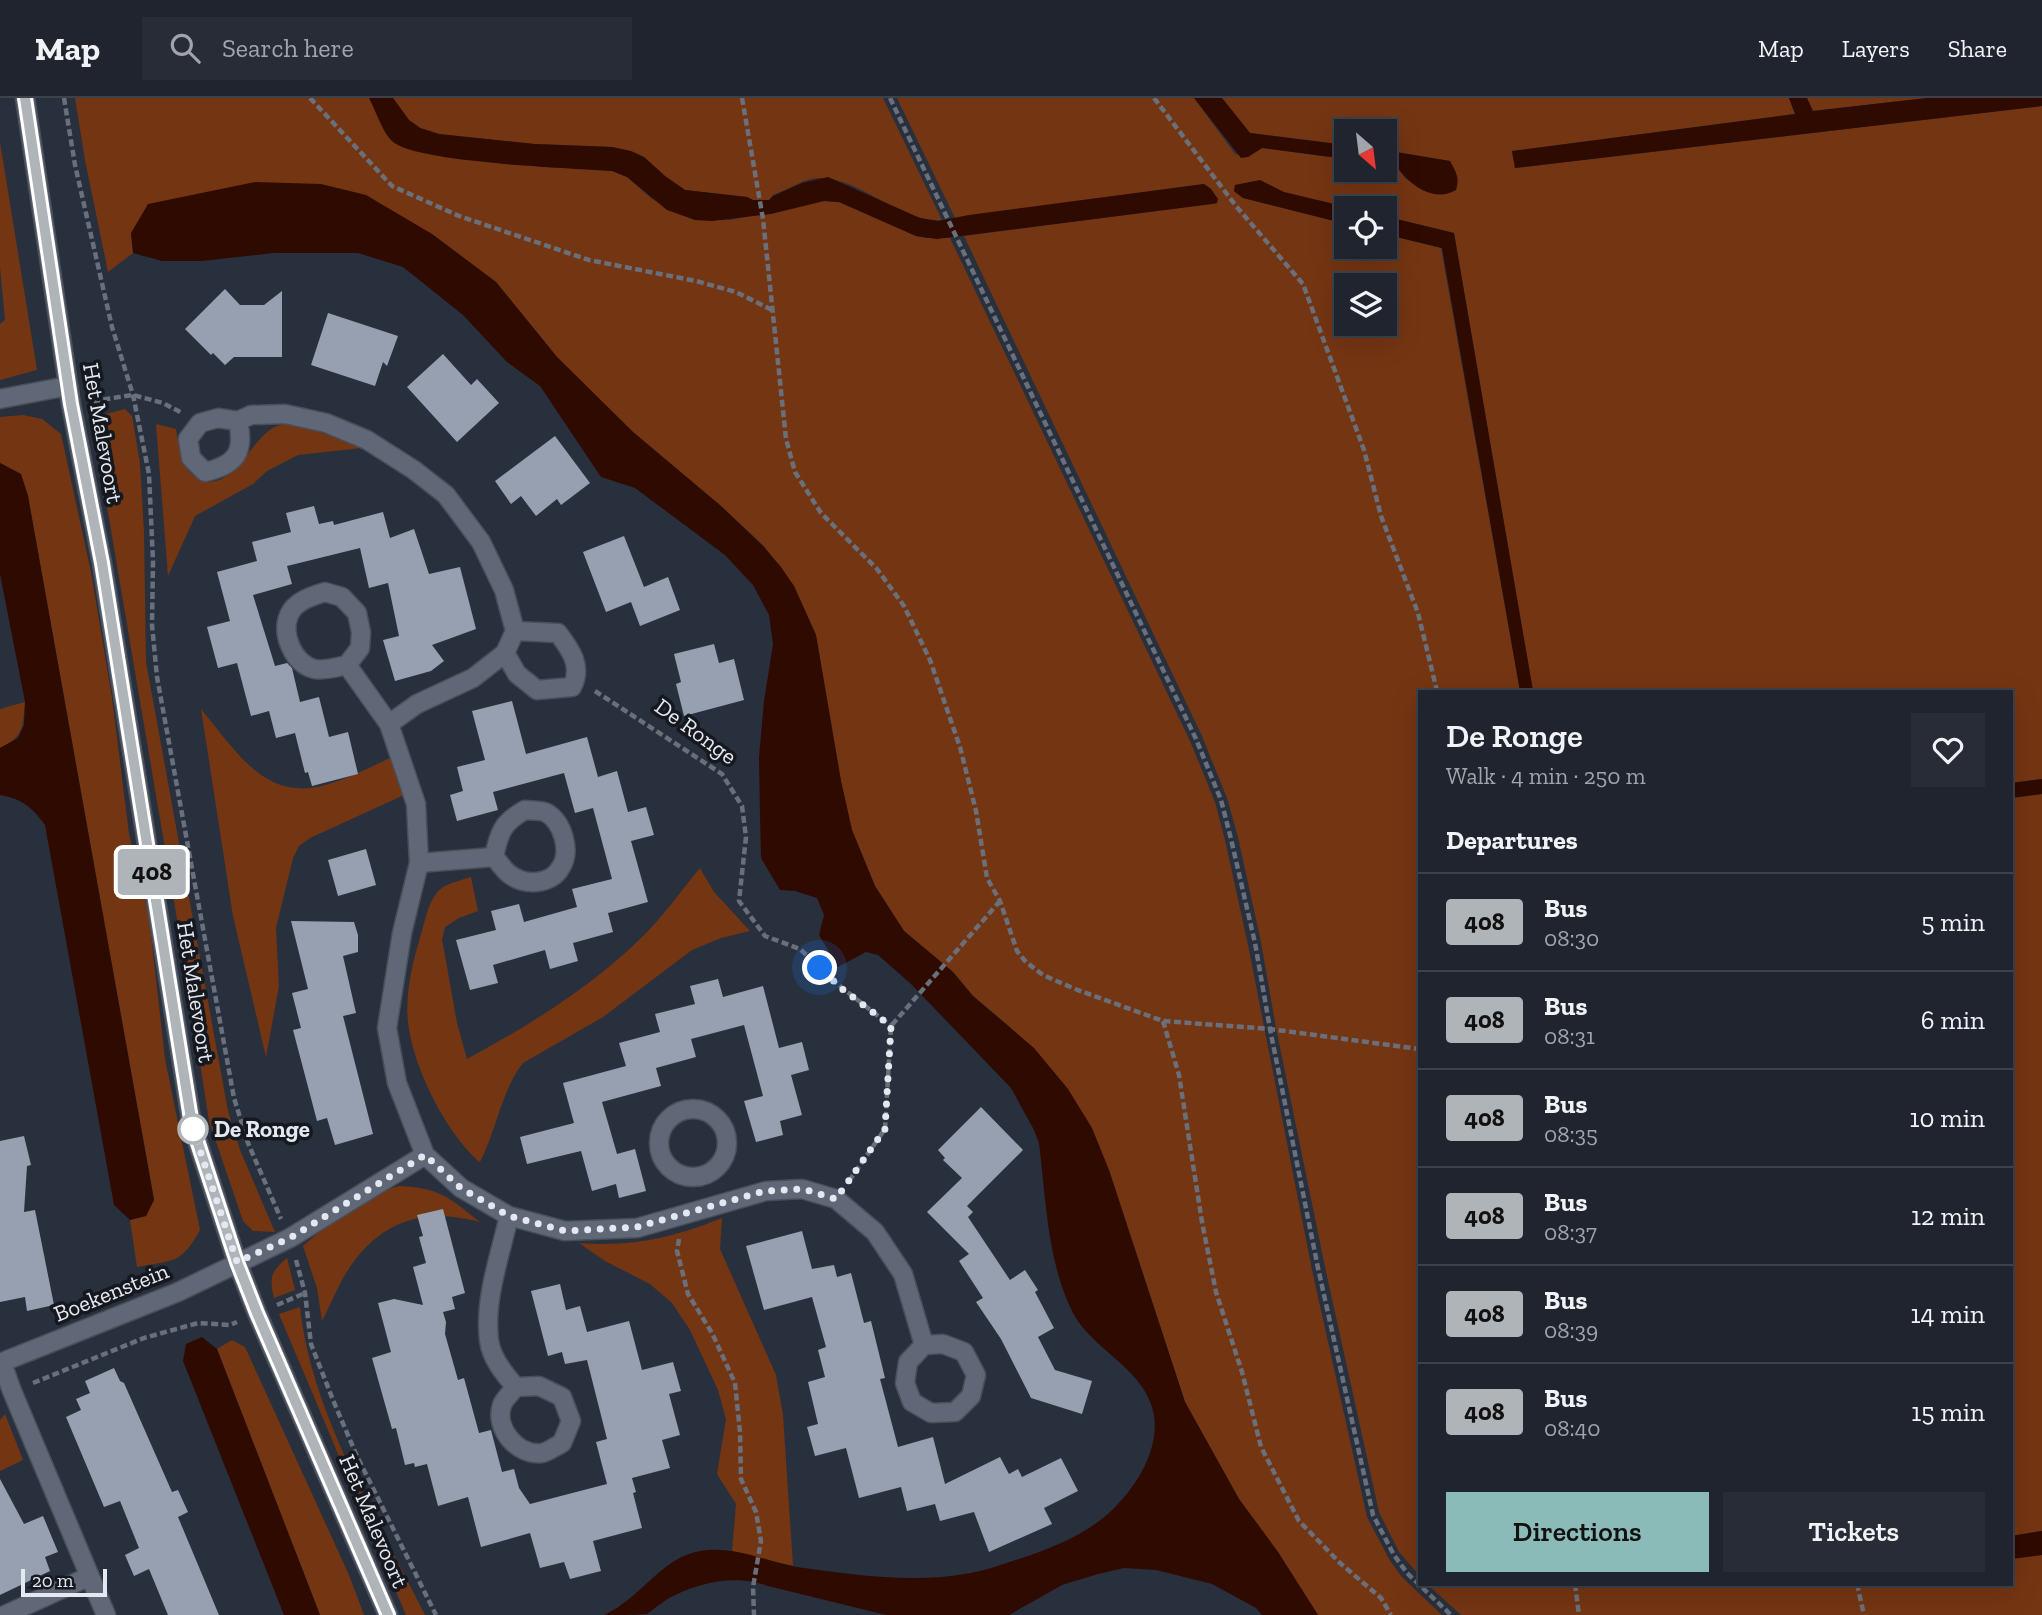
<!DOCTYPE html>
<meta charset="utf-8">
<style>
body{margin:0;font-family:"Zilla Slab",serif;background:#272c36;color:#f1f3f6;height:100vh;display:flex;flex-direction:column;font-size:26px;white-space:nowrap}
*{box-sizing:border-box;margin:0}
p{font-size:23px;color:#a1a4aa}
.icon{flex:none;width:38px;height:38px;fill:none;stroke:currentColor;stroke-width:2;stroke-linecap:round;stroke-linejoin:round}
.map{position:relative;flex:1;overflow:hidden}
.side{position:absolute;left:1418px;top:592px;width:595px;height:896px;display:flex;flex-direction:column;background:#1f242e;border-radius:0px;box-shadow:0 7px 28px #0002,0 0 0 2px #3c414a}
.side>*{flex:none}
.badge{padding:0 14px;border-radius:5px;font-size:24px;line-height:46px}
.needle{width:46px;rotate:152deg}
.tools{position:absolute;left:1334px;top:21px;display:grid;gap:14px}
.tools a{display:grid;place-items:center;width:63px;height:63px;border-radius:0px;background:#1f242e;box-shadow:0 7px 28px #0002,0 0 0 2px #3c414a;font-size:35px}
.scale{position:absolute;left:21px;bottom:18px;width:86px;box-sizing:border-box;padding-left:7px;border:4px solid #e4e9f1;border-top:0;font-size:19px;line-height:24px;white-space:nowrap;color:#e4e9f1;-webkit-text-stroke:5px #15181e;paint-order:stroke}
.you{position:absolute;width:35px;height:35px;margin:-18px;border:5px solid #fff;border-radius:50%;background:#1a73e8;box-shadow:0 0 0 10px #1a73e833}
.map>.badge{position:absolute;translate:-50% -50%;box-shadow:0 0 0 4px #fff}
h2{padding:0 28px;font-size:26px;line-height:63px}
.round{display:grid;place-items:center;flex:none;width:74px;height:74px;border-radius:0px;background:#272c36}
.overview{display:flex;align-items:center;justify-content:space-between;height:119px;padding:0 28px}
h1{font-size:33px;font-weight:600;line-height:52px}
.action{display:flex;gap:14px;margin-top:auto;padding:14px 28px}
.action a{flex:1;height:80px;border-radius:0px;background:#8bbbb9;color:#111;font-size:28px;font-weight:600;line-height:80px;text-align:center}
.action a+a{background:#272c36;color:#f1f3f6}
ul{padding:0;list-style:none}
li{display:flex;align-items:center;gap:21px;height:98px;padding:0 28px;border-top:2px solid #3c414a}
li div{flex:1}
li b{display:block;font-size:26px}
li em{font-style:normal}
li .badge{min-width:77px;font-weight:700;text-align:center}
header{display:flex;align-items:center;gap:42px;box-sizing:border-box;height:98px;padding:0 35px;background:#1f242e;border-bottom:2px solid #3c414a}
header strong{font-size:33px}
nav{display:flex;gap:38px;margin-inline-start:auto;font-size:24px}
.search{width:490px;height:63px;background:#272c36;display:flex;align-items:center;gap:18px;box-sizing:border-box;padding:0 24px;border-radius:0px;color:#a1a4aa;font-size:26px}
.map>svg:first-child{display:block}
</style>
<header>
<strong>Map</strong>
<div class="search"><svg class="icon" aria-label="search" viewBox="0 0 24 24"><circle cx="10" cy="10" r="6"/><path d="M15 15l6 6"/></svg>Search here</div>
<nav><a>Map</a><a>Layers</a><a>Share</a></nav>
</header>
<div class="map">
<svg width="2042" height="1517" viewBox="0 0 2042 1517">
<rect width="100%" height="100%" fill="#29303d"/>
<!-- green -->
<g fill="#743512" fill-rule="evenodd">
<path d="M75 0H369L392 43 504 66 612 73 627 79 652 101 695 122H730L824 103 839 104 916 138 925 140H950L1190 643 1215 704 1225 742 1248 847 1312 1172 1367 1419 1389 1461 1402 1479 1442 1517H1318L1278 1454 1239 1401 1185 1304 1109 1072 1010 929 973 898 953 874 904 833 875 788 852 732 841 683 816 537 794 488 764 448 721 408 633 334 557 259 496 184 432 136 131 135 133 155 108 174 85 62Z"/>
<path d="M393 0H883L942 122C898 125 863 80 819 80 805 80 787 92 773 97L769 102H753L747 99 685 92 665 78 644 59 630 53 612 49 535 46 439 36 420 30 409 22Z"/>
<path d="M897 0H1194L1235 56 1248 59 1262 50 1346 61V72H1384V67L1397 69 1405 80 1424 93 1450 63 1384 52V33H1346V47L1250 35 1222 0H1789L1795 16 1512 53 1515 70 2042 8V681L2011 685V593H1533L1454 135 1384 118V110C1350 110 1320 105 1287 95 1259 87 1267 80 1235 87L1234 93 1243 100 1346 126V149H1384V136L1441 150 1520 593H1419V1477L1399 1454 1379 1414 1325 1169 1276 930 1261 844 1238 739 1227 700 1202 638 964 138 1217 105 1211 91 1204 86 955 120ZM1346 187H1384V226H1346Z"/>
<path d="M1807 0H1927L1812 13Z"/>
<path d="M0 44 37 272 0 282V226L5 222 0 169Z"/>
<path d="M125 311 132 318 140 365 144 434 146 564 228 1013 240 1052 275 1134 253 1133 243 1123 209 1023 188 886 93 326 99 318Z"/>
<path d="M23 317 42 321 61 336 91 474 112 600 129 736 149 819 165 961 200 1132C181 1166 174 1162 137 1169L130 1122 146 1118 154 1101 28 398 21 376 0 365V319Z"/>
<path d="M156 326 176 331C179 349 181 374 201 382 234 394 252 337 277 328 296 321 341 343 361 350L298 357 267 373 253 386 195 418 168 478Z"/>
<path d="M25 604C23 628 24 639 0 650V611Z"/>
<path d="M201 611C239 656 267 709 335 684 354 678 372 668 390 660L404 697 310 740 299 748 293 760 276 830 279 888 266 959 233 818Z"/>
<path d="M2042 696V1433L2011 1438V700Z"/>
<path d="M700 770 714 794 750 833 721 840 692 852 603 919 523 965C502 991 496 1033 480 1064L477 1062C444 1031 413 969 408 924 405 897 412 866 420 840 425 824 429 796 445 788 453 784 462 782 471 779L478 813 459 820 445 829 442 841 457 925 467 961C528 928 590 890 640 841 662 820 680 794 700 770Z"/>
<path d="M399 1088C441 1090 448 1099 480 1124 422 1109 379 1123 346 1175 337 1190 330 1208 322 1223L317 1190 303 1148C332 1123 361 1099 399 1088Z"/>
<path d="M722 1120 720 1151 776 1277 783 1317 793 1468 732 1454 736 1406 717 1376 726 1321 718 1292 690 1232 672 1205 650 1186 605 1163 579 1145C633 1149 672 1140 722 1120Z"/>
<path d="M287 1160 295 1192 274 1200C269 1178 271 1174 287 1160Z"/>
<path d="M300 1209C311 1315 378 1423 425 1517H406L279 1216Z"/>
<path d="M232 1242 245 1249 349 1477 364 1517H320L217 1251Z"/>
<path d="M5 1316 23 1362 0 1373V1322Z"/>
<path d="M2042 1457V1517H1461L1427 1486H2011V1461Z"/>
</g>
<!-- water -->
<g fill="#2f0a00">
<path d="M369 0H393L409 22 420 30 439 36 535 46 612 49 631 53 644 59 665 78 685 92 747 99 753 102H769L773 98 802 85 828 79 920 120 938 123 969 117 1204 86 1211 91 1218 101 1217 105 1212 106 937 141 916 138 839 104 824 103 771 116 712 123 695 122 667 112 627 79 612 73C574 70 414 65 392 43 383 35 375 11 369 0Z"/>
<path d="M1194 0H1222L1250 35 1346 47V61L1262 50 1248 59 1241 60Z"/>
<path d="M1789 0H1807L1813 13 1927 0H2042V8L1515 70 1512 53 1795 16Z"/>
<path d="M1384 52 1450 63C1456 74 1460 80 1456 92 1433 105 1410 87 1397 69L1384 67Z"/>
<path d="M1260 82 1284 94 1351 110H1346V126L1243 100 1234 93 1235 87Z"/>
<path d="M255 84 321 86 366 97 432 136 496 184 557 259 633 334 721 408 763 448 781 469 794 488 816 537 841 683 852 732 875 788 904 833 953 874 973 898 1034 950 1068 991 1092 1030 1109 1072 1185 1304 1239 1401 1278 1454 1318 1517H1262L1256 1510 1212 1486 1156 1472 1124 1470 1098 1476 1062 1487 1009 1517H886L768 1488C736 1476 699 1484 669 1500 661 1505 654 1511 647 1516 640 1517 613 1517 604 1517 643 1500 663 1454 709 1452 739 1450 769 1464 797 1469 855 1477 913 1486 971 1475 991 1471 1012 1463 1031 1457 1062 1446 1095 1431 1117 1407 1139 1384 1159 1350 1154 1317 1146 1271 1093 1253 1073 1215 1047 1164 1046 1101 1039 1045L1034 1032 1011 990 910 885 878 857 866 854 838 869 819 837 824 817 817 800 795 793 780 792 761 760 760 718 759 659 764 603 773 546 769 517 753 487 725 457 635 390 601 379 540 288 507 264 463 217 403 169 358 155H274L202 163H162L133 155 131 135 148 106Z"/>
<path d="M1384 118 1454 135 1533 593H1520L1442 150 1384 136Z"/>
<path d="M0 365 21 376 28 398 154 1102 146 1118 130 1122 114 1107 45 727C32 709 22 701 0 697V650L18 640 24 627 25 604 0 476Z"/>
<path d="M2042 681V696L2011 700V685Z"/>
<path d="M202 1239 217 1251 320 1517H284L183 1263 186 1246Z"/>
<path d="M2042 1433V1457L2011 1461V1438Z"/>
</g>
<!-- building -->
<g fill="#97a0b0">
<path d="M225 191 240 207H264L282 193V259H234L225 267 213 255 211 257 185 231Z"/>
<path d="M328 215 398 238 387 268 383 264 375 288 311 267Z"/>
<path d="M443 256 471 287 477 281 499 305 457 344 407 289Z"/>
<path d="M555 338 590 385 561 407 557 401 536 418 521 398 511 406 495 383Z"/>
<path d="M314 408 319 426 333 423 334 427 383 414 390 440 414 431 429 476 460 469 476 531 432 547 444 563 431 573 395 583 383 542 399 538 388 485 369 490 360 450 287 468 292 486 253 497 275 568 287 565 292 570 300 604 319 599 329 639 348 634 358 676 312 688 308 674 305 675 295 635 276 640 269 613 251 618 237 565 218 570 207 529 230 523 217 474 257 463 252 444 291 434 286 415Z"/>
<path d="M624 438 644 489 668 479 680 512 640 528 631 504 606 514 583 454Z"/>
<path d="M714 546 719 565 734 561 744 602 684 618 676 586 681 584 674 556Z"/>
<path d="M512 603 526 656 587 639 598 679 617 673 628 714 646 709 654 737 631 743 648 804 608 815 613 834 573 845 578 863 550 871 545 852 493 867 498 885 470 892 456 842 496 832 491 813 519 806 524 824 577 809 572 791 612 781 593 710 575 715 564 675 493 694 498 712 457 723 450 697 463 693 457 669 485 662 472 613Z"/>
<path d="M366 751 376 787 338 798 328 762Z"/>
<path d="M291 823 354 824 358 837V854L343 858 356 915 343 918 373 1036 335 1047 327 1020 317 1023 293 932 301 930 292 895 308 891Z"/>
<path d="M718 881 723 899 763 888 779 950 802 944 809 972 791 977 802 1017 780 1023 783 1037 756 1044 744 1003 763 998 744 927 691 941 696 959 656 970 661 988 602 1004 617 1056 635 1051 646 1093 619 1100 616 1086 592 1093 581 1053 527 1066 520 1039 574 1025 563 985 626 968 619 945 660 934 655 916 695 906 690 888Z"/>
<path d="M981 1009 1023 1052 967 1108 973 1114 968 1119 1010 1182 1025 1172 1038 1192 1035 1194 1054 1230 1038 1239 1055 1272 1092 1283 1082 1316 1031 1300 1001 1241 976 1204 983 1200 959 1163 969 1156 927 1114 962 1080 943 1062 945 1060 938 1052Z"/>
<path d="M24 1038 31 1067 27 1068 24 1114 35 1112 54 1207 27 1213 25 1199 0 1204V1043Z"/>
<path d="M443 1111 465 1195 452 1199 455 1211 443 1214 446 1224 445 1236 458 1282 464 1280 479 1335 491 1332 502 1374 514 1371 519 1390 530 1406 607 1386 596 1344 607 1341 587 1262 565 1266 562 1254 548 1258 531 1193 560 1186 566 1212 580 1208 587 1234 629 1223 642 1272 673 1264 681 1293 669 1296 680 1337 662 1342 670 1370 632 1380 636 1394 633 1395 642 1430 593 1443 601 1473 570 1481 564 1464 540 1470 530 1435 481 1449 468 1399 438 1408 427 1366 415 1369 414 1365 405 1367 396 1330 392 1331 372 1260 391 1254 378 1205 394 1201 423 1207 413 1169 426 1165 419 1139 423 1138 417 1117Z"/>
<path d="M802 1133 812 1171 834 1167 837 1179 851 1175 864 1225 871 1223 885 1280 880 1281 898 1349 933 1339 945 1386 1000 1359 1009 1376 1018 1371 1022 1379 1061 1360 1078 1393 1044 1410 1052 1426 989 1454 974 1414 940 1423 935 1406 907 1413 901 1389 859 1400 846 1350 815 1358 807 1329 818 1326 808 1284 825 1279 818 1252 826 1249 812 1199 764 1212 746 1148Z"/>
<path d="M114 1270 120 1283 124 1285 172 1394 178 1392 188 1414 178 1419 219 1517H168L149 1471 134 1478 125 1457 139 1450 120 1403 104 1409 66 1319 81 1312 76 1301 90 1295 85 1283Z"/>
<path d="M0 1381 24 1426 43 1418 58 1454 45 1459 50 1473 0 1497Z"/>
</g>
<g fill="none" stroke-linecap="round" stroke-linejoin="round">
<!-- minor casing -->
<g stroke="#494e59" stroke-width="21">
<g id="minor">
<path d="M25 0 71 306 102 465 192 1027 237 1164 257 1215 388 1517"/>
<path d="M0 301 68 288"/>
<path d="M238 323C245 354 236 367 205 374L191 360 188 341 200 325 218 320 238 323 251 317 285 316 326 325 367 342 414 372 446 397 481 444 504 492 515 533 505 555 473 580 417 606 389 626 416 706 419 765 402 835 387 930 397 985 425 1057 461 1090 509 1118 565 1133 637 1130 766 1093 802 1091 836 1101 875 1134 903 1176 924 1247"/>
<path d="M325 494 342 499 357 515 361 534 360 550 347 567C337 569 324 573 314 571 293 565 281 536 289 517 295 503 312 498 325 494Z"/>
<path d="M505 555 517 576 537 592 572 589C583 568 570 551 558 535L515 533"/>
<path d="M347 567 389 626"/>
<path d="M525 712C532 713 542 712 547 715 563 725 571 753 561 769 551 788 523 788 508 775 503 771 499 764 494 759 499 734 503 724 525 712Z"/>
<path d="M419 765 494 759"/>
<circle cx="693" cy="1045" r="34"/>
<path d="M509 1118C500 1158 484 1201 489 1242 491 1260 504 1276 516 1289"/>
<path d="M943 1246 964 1254 976 1277 971 1298 955 1314 931 1315 912 1304 905 1285 908 1264 924 1247Z"/>
<path d="M0 1265 178 1194 290 1140 425 1057"/>
<path d="M2 1265 12 1293 106 1517"/>
<path d="M539 1288 562 1299 571 1323 562 1345C556 1348 548 1354 542 1355 517 1358 494 1330 502 1307 504 1301 512 1294 516 1289Z"/>
<path d="M5 1517 88 1479"/>
</g>
</g>
<!-- path -->
<g stroke="#6a707b" stroke-width="4.5" stroke-dasharray="7 3.5" stroke-linecap="butt">
<path d="M64 0 75 67 112 229 133 297 149 376 153 464 152 527 157 579 234 1000 248 1045 281 1121"/>
<path d="M310 0 392 88 459 118 589 162 696 183 736 194 772 212"/>
<path d="M742 0 763 121 786 341 795 374 821 415 877 471 904 508 930 562 960 649 976 713 987 780 1000 803 1017 853 1026 864 1043 877 1075 891 1163 923 1270 931 1419 951"/>
<path d="M890 0 1196 641 1221 702 1231 741 1255 845 1270 931 1318 1170 1373 1417 1394 1457 1407 1475 1451 1517"/>
<path d="M1154 0 1236 108 1303 186 1364 352 1381 418 1418 515 1437 593"/>
<path d="M93 303 133 297 163 305 182 315"/>
<path d="M595 593 722 676 742 708 746 739 739 803 765 838 800 851 841 889 891 928"/>
<path d="M1163 923 1179 977 1202 1124 1216 1194 1242 1274 1261 1349 1299 1423 1340 1465 1381 1500 1391 1517"/>
<path d="M849 1083 885 1031 891 928 1000 803"/>
<path d="M679 1141 677 1153 688 1196 712 1235 735 1285 740 1334 741 1381 756 1414 761 1443 753 1489 754 1517"/>
<path d="M296 1162 305 1195 311 1246 333 1302 356 1356 436 1517"/>
<path d="M277 1207 305 1195"/>
<path d="M33 1285 144 1240 198 1225 230 1227 237 1224"/>
<path d="M1575 1486 1579 1517"/>
<path d="M1857 1486 1864 1517"/>
</g>
<!-- minor -->
<use href="#minor" stroke="#606877" stroke-width="18"/>
</g>
<g fill="none" stroke-linecap="round" stroke-linejoin="round">
<!-- line casing -->
<g stroke="#fff" stroke-width="16">
<path id="line" d="M25 0 71 306 102 465 192 1027 237 1164 257 1215 388 1517"/>
</g>
<!-- line -->
<use href="#line" stroke="#afb4b9" stroke-width="10"/>
<!-- walk -->
<path stroke="#e4e9f1" stroke-width="7" stroke-dasharray="0 12.6" d="M193 1031 237 1164 290 1140 425 1057 461 1090 509 1118 565 1133 637 1129 765 1093 803 1091 836 1101 885 1031 891 928 841 890 820 870"/>
</g>
<!-- markers -->
<circle fill="#fff" stroke="#afb4b9" stroke-width="3.5" cx="193" cy="1031" r="14"/>
<g text-anchor="middle" dominant-baseline="central" stroke-width="7" stroke-linejoin="round" paint-order="stroke">
<!-- street labels -->
<g font-size="23" fill="#e4e9f1" stroke="#15181e">
<text transform="translate(103 335) rotate(80)">Het Malevoort</text>
<text transform="translate(696 633) rotate(36)">De Ronge</text>
<text transform="translate(196 894) rotate(81)">Het Malevoort</text>
<text transform="translate(111 1194) rotate(-22)">Boekenstein</text>
<text transform="translate(374 1423) rotate(67)">Het Malevoort</text>
</g>
<!-- stop labels -->
<g font-size="23" font-weight="bold" fill="#e4e9f1" stroke="#15181e" text-anchor="start">
<text x="214" y="1031">De Ronge</text>
</g>
</g>
</svg>
<div class="tools">
<a><svg class="needle" viewBox="-14 -14 28 28"><path d="M0-13l5 13h-10z" fill="#e53935"/><path d="M0 13l5-13h-10z" fill="#a1a4aa"/></svg></a>
<a><svg class="icon" aria-label="locate" viewBox="0 0 24 24"><circle cx="12" cy="12" r="6"/><path d="M12 2v4M12 18v4M2 12h4M18 12h4"/></svg></a>
<a><svg class="icon" aria-label="layers" viewBox="0 0 24 24"><path d="M12 4l9 5-9 5-9-5zM3 14l9 5 9-5"/></svg></a>
</div>
<div class="scale">20 m</div>
<div class="you" style="left:820px;top:870px"></div>
<b class="badge" style="left:152px;top:774px;background:#afb4b9;color:#111">408</b>
<section class="side">
<div class="overview"><div><h1>De Ronge</h1><p>Walk · 4 min · 250 m</p></div><a class="round"><svg class="icon" aria-label="heart" viewBox="0 0 24 24"><path d="M12 20l-8-8c-3-5 5-10 8-4 3-6 11-1 8 4z"/></svg></a></div>
<h2>Departures</h2>
<ul>
<li><span class="badge" style="background:#afb4b9;color:#111">408</span><div><b>Bus</b><p>08:30</p></div><em>5 min</em></li>
<li><span class="badge" style="background:#afb4b9;color:#111">408</span><div><b>Bus</b><p>08:31</p></div><em>6 min</em></li>
<li><span class="badge" style="background:#afb4b9;color:#111">408</span><div><b>Bus</b><p>08:35</p></div><em>10 min</em></li>
<li><span class="badge" style="background:#afb4b9;color:#111">408</span><div><b>Bus</b><p>08:37</p></div><em>12 min</em></li>
<li><span class="badge" style="background:#afb4b9;color:#111">408</span><div><b>Bus</b><p>08:39</p></div><em>14 min</em></li>
<li><span class="badge" style="background:#afb4b9;color:#111">408</span><div><b>Bus</b><p>08:40</p></div><em>15 min</em></li>
</ul>
<div class="action"><a>Directions</a><a>Tickets</a></div>
</section>
</div>
